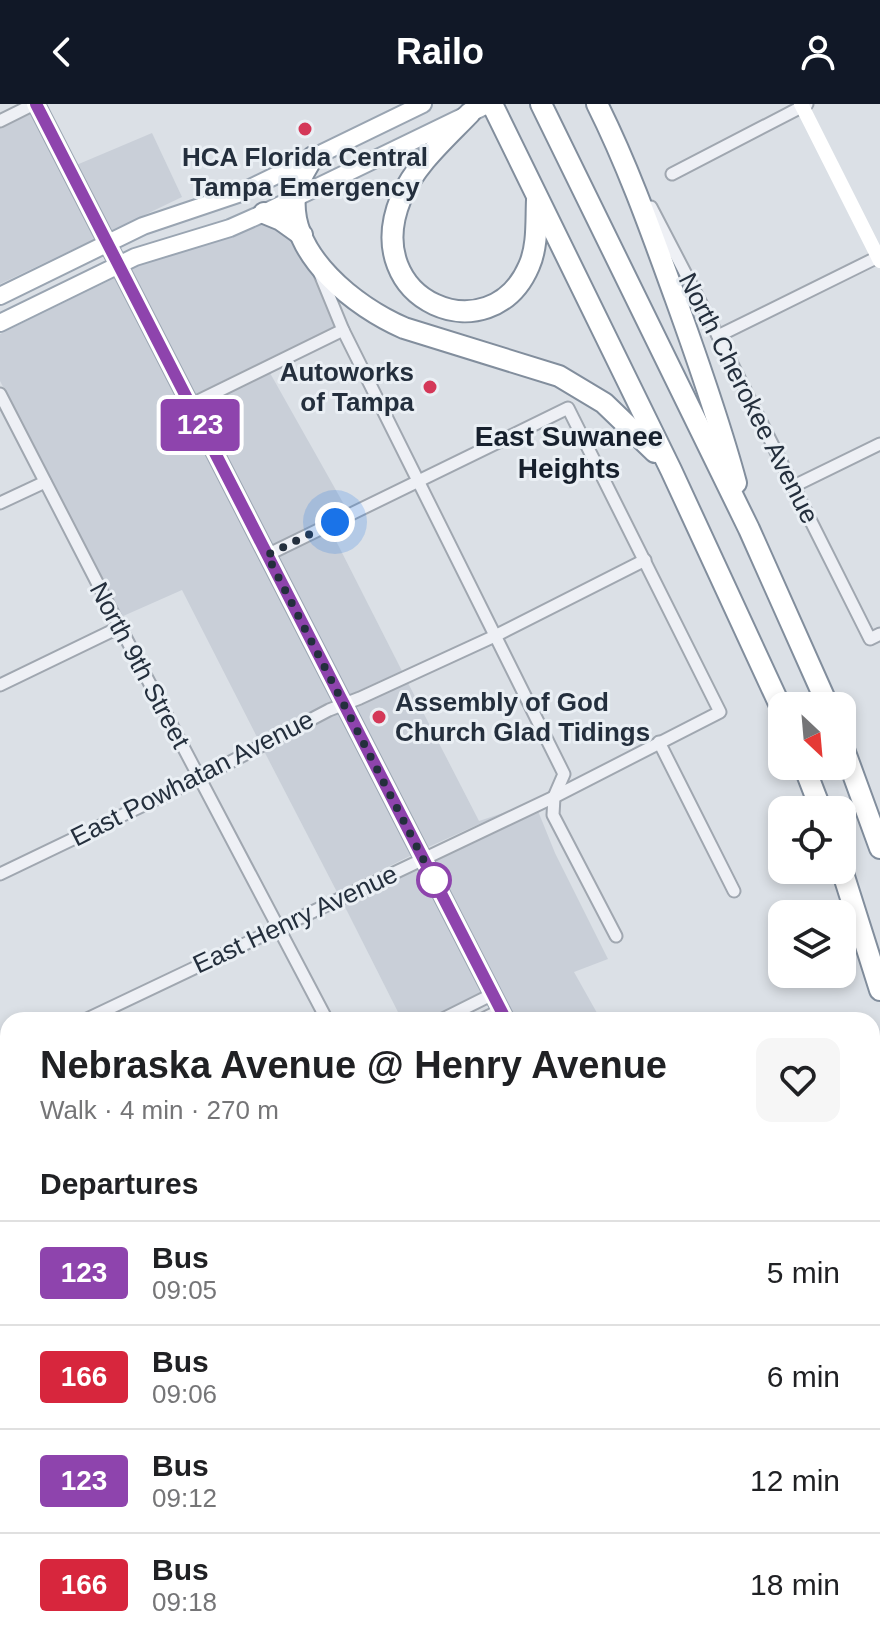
<!DOCTYPE html>
<meta charset="utf-8">
<style>
body{margin:0;font-family:Helvetica,sans-serif;background:#f6f6f6;color:#202124;height:100vh;display:flex;flex-direction:column;font-size:30px;white-space:nowrap}
*{box-sizing:border-box;margin:0}
p{font-size:26px;color:#757577}
.icon{flex:none;width:44px;height:44px;fill:none;stroke:currentColor;stroke-width:2;stroke-linecap:round;stroke-linejoin:round}
.map{position:relative;flex:1;overflow:hidden}
.side{position:absolute;left:0px;top:908px;width:880px;height:640px;display:flex;flex-direction:column;background:#fff;border-radius:24px 24px 0 0;box-shadow:0 4px 12px #0003}
.side>*{flex:none}
.badge{padding:0 16px;border-radius:6px;font-size:28px;line-height:52px}
.needle{width:52px;rotate:154deg}
.controls{position:absolute;left:768px;top:588px;display:grid;gap:16px}
.controls a{display:grid;place-items:center;width:88px;height:88px;border-radius:16px;background:#fff;box-shadow:0 4px 12px #0003;font-size:40px}
.you{position:absolute;width:40px;height:40px;margin:-20px;border:6px solid #fff;border-radius:50%;background:#1a73e8;box-shadow:0 0 0 12px #1a73e833}
.map>.badge{position:absolute;translate:-50% -50%;box-shadow:0 0 0 4px #fff}
h2{padding:0 40px;font-size:30px;line-height:72px}
.round{display:grid;place-items:center;flex:none;width:84px;height:84px;border-radius:16px;background:#f6f6f6}
.headline{display:flex;align-items:center;justify-content:space-between;height:136px;padding:0 40px}
h1{font-size:38px;font-weight:600;line-height:60px}
ul{padding:0;list-style:none}
li{display:flex;align-items:center;gap:24px;height:104px;padding:0 40px;border-top:2px solid #e0e0e0}
li div{flex:1}
li b{display:block;font-size:30px}
li em{font-style:normal}
li .badge{min-width:88px;font-weight:700;text-align:center}
header{display:flex;justify-content:space-between;align-items:center;height:104px;padding:0 40px;background:#111827;color:#fff;font-size:36px;font-weight:600}
.map>svg:first-child{display:block}
</style>
<header><svg class="icon" aria-label="back" viewBox="0 0 24 24"><path d="M15 5l-7 7 7 7"/></svg>Railo<svg class="icon" aria-label="person" viewBox="0 0 24 24"><circle cx="12" cy="8" r="4"/><path d="M4 21q1-7 8-7t8 7"/></svg></header>
<div class="map">
<svg width="880" height="1548" viewBox="0 0 880 1548">
<rect width="100%" height="100%" fill="#dbe0e6"/>
<!-- built -->
<g fill="#c9cfd8">
<path d="M34 8 97 134 0 180V24Z"/>
<path d="M152 29 182 93 107 129 74 62Z"/>
<path d="M265 115 290 130 318 179 336 222 192 292 127 167 153 155Z"/>
<path d="M117 173 336 596 258 635 182 486 121 513 0 277V230Z"/>
<path d="M270 269 346 404 269 443 198 304Z"/>
<path d="M331 427 402 567 347 592 275 454Z"/>
<path d="M408 579 479 717 506 708 424 745 352 604Z"/>
<path d="M342 608 414 750 337 788 264 647Z"/>
<path d="M538 707 555 749 608 855 574 868 601 916H513L430 757Z"/>
<path d="M420 762 488 893 442 916H402L343 799Z"/>
<path d="M872 1324 880 1341V1474L872 1478Z"/>
<path d="M880 1489V1548H832L828 1540H872V1493Z"/>
<path d="M732 1540H798L801 1548H736Z"/>
</g>
<g fill="none" stroke-linecap="round" stroke-linejoin="round">
<!-- street casing -->
<g stroke="#a0a7b0" stroke-width="15">
<g id="street">
<path d="M0 17 34 0"/>
<path d="M672 70 807 0"/>
<path d="M651 103 718 232 870 535 880 530"/>
<path d="M320 170 343 226 564 670 554 693 553 711 616 832"/>
<path d="M718 232 880 152"/>
<path d="M0 290 120 523 327 916"/>
<path d="M190 301 343 226"/>
<path d="M794 382 880 340"/>
<path d="M0 399 45 378"/>
<path d="M0 581 120 523"/>
<path d="M659 638 734 787"/>
<path d="M0 770 200 674 329 606 360 594 497 531 645 456"/>
<path d="M85 916 554 693 720 608 568 304 267 451"/>
<path d="M441 916 493 890"/>
<path d="M481 916 501 906"/>
<path d="M0 957 8 954"/>
<path d="M0 1145 8 1141"/>
<path d="M0 1332 8 1328"/>
<path d="M0 1434 8 1450"/>
<path d="M872 1486 880 1482"/>
<path d="M0 1527 8 1523"/>
<path d="M52 1540 56 1548"/>
<path d="M156 1540 160 1548"/>
<path d="M641 1540 645 1548"/>
</g>
</g>
<!-- primary casing -->
<g stroke="#9aa5b2" stroke-width="20">
<g id="primary">
<path d="M36 0 506 916"/>
<path d="M0 192 143 122 238 90 423 0"/>
<path d="M0 219 135 153 230 124 264 109 489 0"/>
<path d="M822 1540 825 1548"/>
</g>
</g>
<!-- highway casing -->
<g stroke="#828e9d" stroke-width="24">
<g id="highway">
<path d="M492 0 671 366 782 606"/>
<path d="M541 0 749 425 828 602"/>
<path d="M597 0C628 62 651 127 675 193 697 254 719 316 736 379"/>
<path d="M470 9C445 35 415 61 401 94 358 198 491 251 529 162 538 142 536 117 537 96"/>
<path d="M313 53C306 65 297 78 295 92 289 152 356 203 404 224L559 272 604 299 655 348"/>
<path d="M264 109 281 116 302 131"/>
<path d="M842 640 880 744"/>
<path d="M804 662 821 706"/>
<path d="M842 766 880 886"/>
</g>
</g>
<!-- street -->
<use href="#street" stroke="#eef0f5" stroke-width="11"/>
<!-- secondary -->
<g stroke="#fff" stroke-width="14">
<path d="M801 0 880 157"/>
<path d="M872 1291 880 1288"/>
<path d="M338 1548 355 1540"/>
</g>
<!-- primary -->
<use href="#primary" stroke="#fff" stroke-width="16"/>
<!-- highway -->
<use href="#highway" stroke="#fff" stroke-width="20"/>
</g>
<g fill="none" stroke-linecap="round" stroke-linejoin="round">
<!-- line casing -->
<g stroke="#fff" stroke-width="18">
<path id="line" d="M36 0 506 916"/>
</g>
<!-- line -->
<use href="#line" stroke="#8e44ad" stroke-width="12"/>
<!-- walk -->
<path stroke="#242f3d" stroke-width="8" stroke-dasharray="0 14.4" d="M335 418 267 451 437 782 434 776"/>
</g>
<!-- markers -->
<g fill="#d43858" stroke="#eaeff4" stroke-width="3">
<circle cx="305" cy="25" r="8"/>
<circle cx="430" cy="283" r="8"/>
<circle cx="379" cy="613" r="8"/>
</g>
<circle fill="#fff" stroke="#8e44ad" stroke-width="4" cx="434" cy="776" r="16"/>
<g text-anchor="middle" dominant-baseline="central" stroke-width="6" stroke-linejoin="round" paint-order="stroke">
<!-- poi labels -->
<g font-size="26" font-weight="bold" fill="#242f3d" stroke="#eaeff4">
<text x="305" y="53">HCA Florida Central<tspan x="305" dy="30">Tampa Emergency</tspan></text>
<text x="414" y="268" text-anchor="end">Autoworks<tspan x="414" dy="30">of Tampa</tspan></text>
<text x="395" y="598" text-anchor="start">Assembly of God<tspan x="395" dy="30">Church Glad Tidings</tspan></text>
</g>
<!-- street labels -->
<g font-size="26" fill="#242f3d" stroke="#eaeff4">
<text transform="translate(749 294) rotate(63)">North Cherokee Avenue</text>
<text transform="translate(140 561) rotate(62)">North 9th Street</text>
<text transform="translate(192 674) rotate(-27)">East Powhatan Avenue</text>
<text transform="translate(295 815) rotate(-25)">East Henry Avenue</text>
</g>
<!-- neighbourhood labels -->
<g font-size="28" font-weight="bold" fill="#17202d" stroke="#eaeff4">
<text x="569" y="332">East Suwanee<tspan x="569" dy="32">Heights</tspan></text>
</g>
</g>
</svg>
<div class="controls">
<a><svg class="needle" viewBox="-14 -14 28 28"><path d="M0-13l5 13h-10z" fill="#e53935"/><path d="M0 13l5-13h-10z" fill="#757577"/></svg></a>
<a><svg class="icon" aria-label="locate" viewBox="0 0 24 24"><circle cx="12" cy="12" r="6"/><path d="M12 2v4M12 18v4M2 12h4M18 12h4"/></svg></a>
<a><svg class="icon" aria-label="layers" viewBox="0 0 24 24"><path d="M12 4l9 5-9 5-9-5zM3 14l9 5 9-5"/></svg></a>
</div>
<div class="you" style="left:335px;top:418px"></div>
<b class="badge" style="left:200px;top:321px;background:#8e44ad;color:#fff">123</b>
<section class="side">
<div class="headline"><div><h1>Nebraska Avenue @ Henry Avenue</h1><p>Walk · 4 min · 270 m</p></div><a class="round"><svg class="icon" aria-label="heart" viewBox="0 0 24 24"><path d="M12 20l-8-8c-3-5 5-10 8-4 3-6 11-1 8 4z"/></svg></a></div>
<h2>Departures</h2>
<ul>
<li><span class="badge" style="background:#8e44ad;color:#fff">123</span><div><b>Bus</b><p>09:05</p></div><em>5 min</em></li>
<li><span class="badge" style="background:#d7263d;color:#fff">166</span><div><b>Bus</b><p>09:06</p></div><em>6 min</em></li>
<li><span class="badge" style="background:#8e44ad;color:#fff">123</span><div><b>Bus</b><p>09:12</p></div><em>12 min</em></li>
<li><span class="badge" style="background:#d7263d;color:#fff">166</span><div><b>Bus</b><p>09:18</p></div><em>18 min</em></li>
</ul>
</section>
</div>
